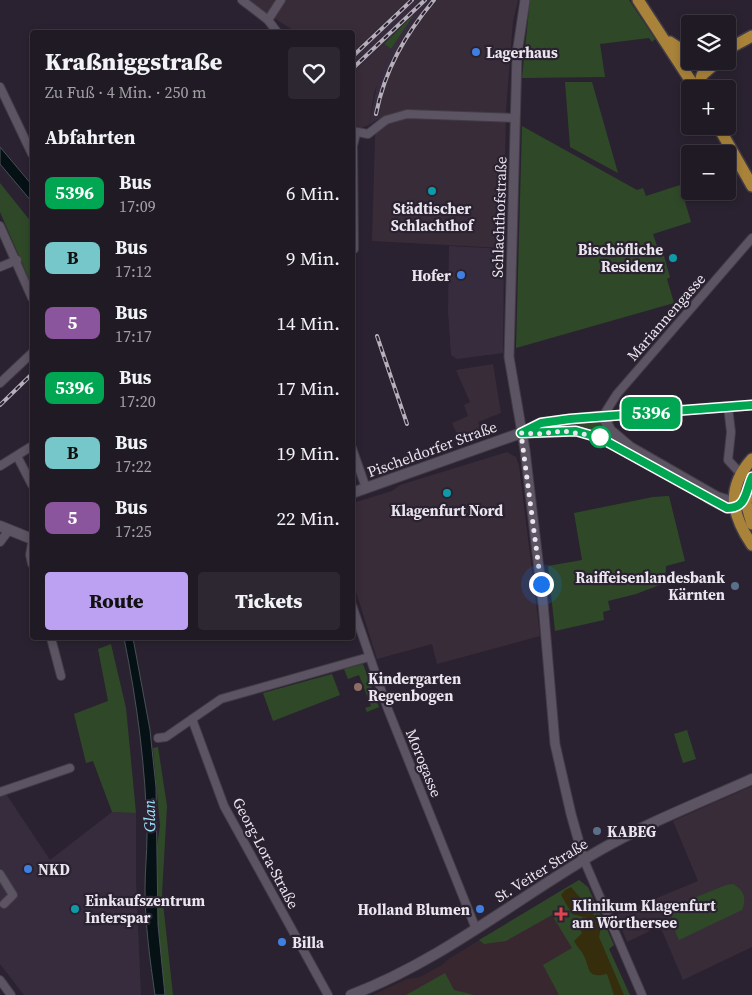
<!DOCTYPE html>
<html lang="de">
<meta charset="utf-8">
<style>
body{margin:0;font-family:"Source Serif 4",serif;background:#2d2731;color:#f1f3f6;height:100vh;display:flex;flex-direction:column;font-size:19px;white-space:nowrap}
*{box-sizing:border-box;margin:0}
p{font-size:16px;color:#a2a1a6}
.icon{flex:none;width:28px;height:28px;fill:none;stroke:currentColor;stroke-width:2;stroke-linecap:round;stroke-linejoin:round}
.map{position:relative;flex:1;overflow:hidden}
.details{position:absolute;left:30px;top:30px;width:325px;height:610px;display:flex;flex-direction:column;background:#201a24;border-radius:5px;box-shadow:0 2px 8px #0003,0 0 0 1px #3d3841}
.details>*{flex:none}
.badge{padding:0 10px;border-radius:8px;font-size:18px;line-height:32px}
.tools{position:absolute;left:681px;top:15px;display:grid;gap:10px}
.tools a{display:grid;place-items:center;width:55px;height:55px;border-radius:5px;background:#201a24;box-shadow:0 2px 8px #0003,0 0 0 1px #3d3841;font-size:25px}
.you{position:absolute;width:25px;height:25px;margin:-12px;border:4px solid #fff;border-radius:50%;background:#1a73e8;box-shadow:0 0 0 8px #1a73e833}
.map>.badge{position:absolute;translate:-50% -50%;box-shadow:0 0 0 2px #fff}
h2{padding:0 15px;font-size:19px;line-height:45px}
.round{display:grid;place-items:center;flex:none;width:52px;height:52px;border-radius:5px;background:#2d2731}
.summary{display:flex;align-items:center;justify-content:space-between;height:85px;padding:0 15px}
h1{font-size:24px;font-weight:800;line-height:38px}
.button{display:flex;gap:10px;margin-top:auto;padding:10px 15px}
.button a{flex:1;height:58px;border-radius:5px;background:#bca0f2;color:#111;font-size:20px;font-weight:800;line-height:58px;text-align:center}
.button a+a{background:#2d2731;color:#f1f3f6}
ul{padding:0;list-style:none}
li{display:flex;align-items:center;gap:15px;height:65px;padding:0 15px}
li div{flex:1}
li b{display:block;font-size:19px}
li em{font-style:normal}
li .badge{min-width:55px;font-weight:700;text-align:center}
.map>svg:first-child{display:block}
</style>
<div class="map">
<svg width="752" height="995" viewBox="0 0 752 995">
<rect width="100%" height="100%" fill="#2a2230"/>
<!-- built -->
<g fill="#372c3e">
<path d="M407 0H437L408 37 394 62 383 90 378 119 369 125 379 75 391 49 411 17 353 74V52Z"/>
<path d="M449 246 504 249 503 353 457 359 451 355 448 310Z"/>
<path d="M6 794 50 860 112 812 136 813V880L141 995H24L0 964V796Z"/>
</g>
<!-- industrial -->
<g fill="#392c39">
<path d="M249 0H276L267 14Z"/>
<path d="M286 0H407L353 52 352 32H296L274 18Z"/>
<path d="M437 0H518L513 21 506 110 503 248 372 241 375 137 383 90 394 62 408 37Z"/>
<path d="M384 44 391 49 374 93 369 125 361 128 354 126 353 74Z"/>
<path d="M493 364 501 413 478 422 483 433 461 443 452 423 468 416 464 405 470 402 456 370Z"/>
<path d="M507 452 516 457 519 466 540 636 437 664 432 644 377 659 353 582V503L392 491 400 485Z"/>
<path d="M752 786V947L683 980 660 926 627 942 616 915 698 881 673 821Z"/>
</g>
<!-- medical -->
<path fill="#392730" d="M579 880 588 887 614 945 609 949 630 995H373L407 979 420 977 442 965 450 958Z"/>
<!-- green -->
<g fill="#2f4928">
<path d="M530 0H629L655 39 652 42 649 38 600 44 605 77 522 78Z"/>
<path d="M414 14 391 49 384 44Z"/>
<path d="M565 82H592L618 173 570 147Z"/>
<path d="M522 126 637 190 643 188 646 196 680 185 691 222 653 234 658 249H662L670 277 667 279 674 303 516 348Z"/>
<path d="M0 183 32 223V286L0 212Z"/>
<path d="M598 421 611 437 539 428Z"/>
<path d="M669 496 685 561 666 566 665 583 636 594 608 601 610 610 603 612 604 620 555 631 548 566 582 560 574 513 653 497Z"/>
<path d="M111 644 126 708 136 813 112 812 93 761 86 763 74 714 108 701 98 649Z"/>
<path d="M363 664 379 707 367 712 365 708 371 706 359 675 348 679 344 669Z"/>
<path d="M332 674 340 695 273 721 263 693Z"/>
<path d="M687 730 696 759 683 763 674 734Z"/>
<path d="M158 747 167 806 162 894 173 995H165L158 926 157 846 160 826 153 748Z"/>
<path d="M579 880 588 887 614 945 609 949 630 995H559L543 965 572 948 552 915 506 941 484 944 479 940Z"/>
<path d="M733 884C744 890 747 899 742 910L679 940C674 927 667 917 677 905L726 885Z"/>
<path d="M445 973 454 990 474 995H406Z"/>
</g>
<!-- sand -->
<path fill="#352d0c" d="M571 887 590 909 601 926 599 937 624 995H614L607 974C585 979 591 968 583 954 581 950 577 947 574 941L582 933 579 926 587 918 572 914 561 895 565 890Z"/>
<!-- water -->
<g fill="#051115" stroke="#4a5156">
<path d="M0 147 32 185V202L0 164Z"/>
<path d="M124 638H133L150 730 156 787 158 925 165 995H155C150 960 145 924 145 888 145 871 147 853 147 835 146 769 137 702 124 638Z"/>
</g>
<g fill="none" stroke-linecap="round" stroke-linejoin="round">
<!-- minor casing -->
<g stroke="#423c46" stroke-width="10">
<g id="minor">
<path d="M242 0 268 20 277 32"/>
<path d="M268 20 281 0"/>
<path d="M0 87 32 154"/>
<path d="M352 131 368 134 386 120 407 114 515 118"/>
<path d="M0 226 32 298"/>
<path d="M354 249 353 146 356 133"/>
<path d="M0 267 17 260"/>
<path d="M0 383 32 353"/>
<path d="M728 407 731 432 728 460 741 474"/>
<path d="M603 416 617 394 752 238"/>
<path d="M603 416 752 405"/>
<path d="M352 448 366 488"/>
<path d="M17 456 32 485"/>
<path d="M0 466 32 446"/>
<path d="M0 542 9 530"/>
<path d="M32 543 30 555 32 564"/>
<path d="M352 605 387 707 476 929"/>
<path d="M51 638 61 676"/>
<path d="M158 738 166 737 192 719"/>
<path d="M0 792 70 768"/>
<path d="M584 860 642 995"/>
<path d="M0 874 13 895 4 904"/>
<path d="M0 980 11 995"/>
<path d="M328 995 224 806 192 719 221 699 369 657"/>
</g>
</g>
<!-- tertiary casing -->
<g stroke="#423c46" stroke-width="11">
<path id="tertiary" d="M525 0 517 54 509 357 525 450 543 603 555 744 571 814 584 860"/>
</g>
<!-- secondary casing -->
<g stroke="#423c46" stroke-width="12">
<g id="secondary">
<path d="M522 433 576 431 600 437 626 451"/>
<path d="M352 493 521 433 541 423 603 416 610 430 630 447 717 497 733 502"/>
<path d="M708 498 727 508 740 506"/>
<path d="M0 526 32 539"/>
<path d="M351 995C441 961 517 898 600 850 649 822 701 802 752 779"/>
</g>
</g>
<!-- primary casing -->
<g stroke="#423c46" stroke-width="14">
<g id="primary">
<path d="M638 0 696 89"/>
<path d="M670 42 690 55"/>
<path d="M728 49 752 36"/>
<path d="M698 89 702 75 718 61"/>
<path d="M718 126 752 186"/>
<path d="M752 459C726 488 731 514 752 545"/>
<path d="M752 477 746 503 752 524"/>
</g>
</g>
<!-- minor -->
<use href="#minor" stroke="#5d5463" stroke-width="8"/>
<!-- tertiary -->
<use href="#tertiary" stroke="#5d5463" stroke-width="9"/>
<!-- secondary -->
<use href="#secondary" stroke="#5d5463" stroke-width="10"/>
<!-- primary -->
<use href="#primary" stroke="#a98339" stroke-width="11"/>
<!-- rail casing -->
<g stroke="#b6b0ba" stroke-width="4">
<g id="rail">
<path d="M352 57 412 0"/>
<path d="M352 69 425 0"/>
<path d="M376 114C385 69 405 35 434 0"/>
<path d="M377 336 407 424"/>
<path d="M0 405 32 374"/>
</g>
</g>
<!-- rail -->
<use href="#rail" stroke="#2a2230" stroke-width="2" stroke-dasharray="5.5" stroke-linecap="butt"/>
</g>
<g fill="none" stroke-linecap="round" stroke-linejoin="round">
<!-- line casing -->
<g stroke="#fff" stroke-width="11">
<path id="line" d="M752 405 570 419 541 423 521 433 576 431 600 438 727 508C747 508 745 492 752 477"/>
</g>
<!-- line -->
<use href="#line" stroke="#00a651" stroke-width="8"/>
<!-- walk -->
<path stroke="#eae5ee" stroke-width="5" stroke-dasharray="0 9" d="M541 584 521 433 538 434 564 431 600 437"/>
</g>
<!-- markers -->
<g fill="#3f7fe0" stroke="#2a2230" stroke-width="2">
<circle cx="476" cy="52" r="5"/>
<circle cx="461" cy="275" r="5"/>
<circle cx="28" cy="869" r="5"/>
<circle cx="480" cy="909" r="5"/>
<circle cx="282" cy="942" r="5"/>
</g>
<g fill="#0f9aa8" stroke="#2a2230" stroke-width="2">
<circle cx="432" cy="191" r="5"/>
<circle cx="673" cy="258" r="5"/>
<circle cx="447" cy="493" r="5"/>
<circle cx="75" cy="909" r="5"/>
</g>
<circle fill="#fff" stroke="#00a651" stroke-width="2.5" cx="600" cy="437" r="10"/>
<g fill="#5c6f8a" stroke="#2a2230" stroke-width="2">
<circle cx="735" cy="586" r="5"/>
<circle cx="597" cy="831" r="5"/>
</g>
<circle fill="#8d6e63" stroke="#2a2230" stroke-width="2" cx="358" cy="687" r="5"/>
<path fill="#e0444e" stroke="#2a2230" stroke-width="2" d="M558.5 906.5h5v5h5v5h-5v5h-5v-5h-5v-5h5z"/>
<g text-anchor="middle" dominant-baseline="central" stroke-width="4.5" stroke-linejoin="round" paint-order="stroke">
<!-- poi labels -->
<g font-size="15" font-weight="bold" fill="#eae5ee" stroke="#2a2230" text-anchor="start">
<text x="486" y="52">Lagerhaus</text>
<text x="432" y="208" text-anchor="middle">Städtischer<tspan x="432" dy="17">Schlachthof</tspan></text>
<text x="663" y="249" text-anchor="end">Bischöfliche<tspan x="663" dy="17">Residenz</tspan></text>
<text x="451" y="275" text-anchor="end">Hofer</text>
<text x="447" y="510" text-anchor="middle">Klagenfurt Nord</text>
<text x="725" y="577" text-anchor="end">Raiffeisenlandesbank<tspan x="725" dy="17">Kärnten</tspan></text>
<text x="368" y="678">Kindergarten<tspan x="368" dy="17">Regenbogen</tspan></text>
<text x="607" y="831">KABEG</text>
<text x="38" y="869">NKD</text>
<text x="85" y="900">Einkaufszentrum<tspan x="85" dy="17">Interspar</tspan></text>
<text x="572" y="905">Klinikum Klagenfurt<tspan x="572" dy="17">am Wörthersee</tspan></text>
<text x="470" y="909" text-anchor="end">Holland Blumen</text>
<text x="292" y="942">Billa</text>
</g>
<!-- street labels -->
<g font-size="15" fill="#eae5ee" stroke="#2a2230">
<text transform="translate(499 217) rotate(-88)">Schlachthofstraße</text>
<text transform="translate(666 317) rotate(-49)">Mariannengasse</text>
<text transform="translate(432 449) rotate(-20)">Pischeldorfer Straße</text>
<text transform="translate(424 763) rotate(68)">Morogasse</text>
<text transform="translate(266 853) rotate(62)">Georg-Lora-Straße</text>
<text transform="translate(541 870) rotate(-32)">St. Veiter Straße</text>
</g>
<!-- water labels -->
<g font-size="16" font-style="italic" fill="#9de2fb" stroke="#2a2230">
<text transform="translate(149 816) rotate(-91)">Glan</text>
</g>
</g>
</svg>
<div class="tools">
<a><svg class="icon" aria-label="layers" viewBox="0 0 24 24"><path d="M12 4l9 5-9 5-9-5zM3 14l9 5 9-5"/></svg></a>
<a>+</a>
<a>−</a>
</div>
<div class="you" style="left:541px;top:584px"></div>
<b class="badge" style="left:651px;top:413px;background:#00a651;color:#fff">5396</b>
<section class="details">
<div class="summary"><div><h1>Kraßniggstraße</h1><p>Zu Fuß · 4 Min. · 250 m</p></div><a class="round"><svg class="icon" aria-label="heart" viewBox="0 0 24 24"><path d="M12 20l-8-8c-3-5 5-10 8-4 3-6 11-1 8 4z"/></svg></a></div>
<h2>Abfahrten</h2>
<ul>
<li><span class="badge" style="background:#00a651;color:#fff">5396</span><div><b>Bus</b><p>17:09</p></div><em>6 Min.</em></li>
<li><span class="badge" style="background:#75c7c9;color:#111">B</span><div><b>Bus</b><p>17:12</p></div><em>9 Min.</em></li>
<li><span class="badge" style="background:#8b559d;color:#fff">5</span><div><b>Bus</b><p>17:17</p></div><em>14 Min.</em></li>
<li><span class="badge" style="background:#00a651;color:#fff">5396</span><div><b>Bus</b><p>17:20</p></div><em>17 Min.</em></li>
<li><span class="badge" style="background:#75c7c9;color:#111">B</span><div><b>Bus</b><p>17:22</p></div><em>19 Min.</em></li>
<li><span class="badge" style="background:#8b559d;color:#fff">5</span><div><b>Bus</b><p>17:25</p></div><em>22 Min.</em></li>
</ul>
<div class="button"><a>Route</a><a>Tickets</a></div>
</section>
</div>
